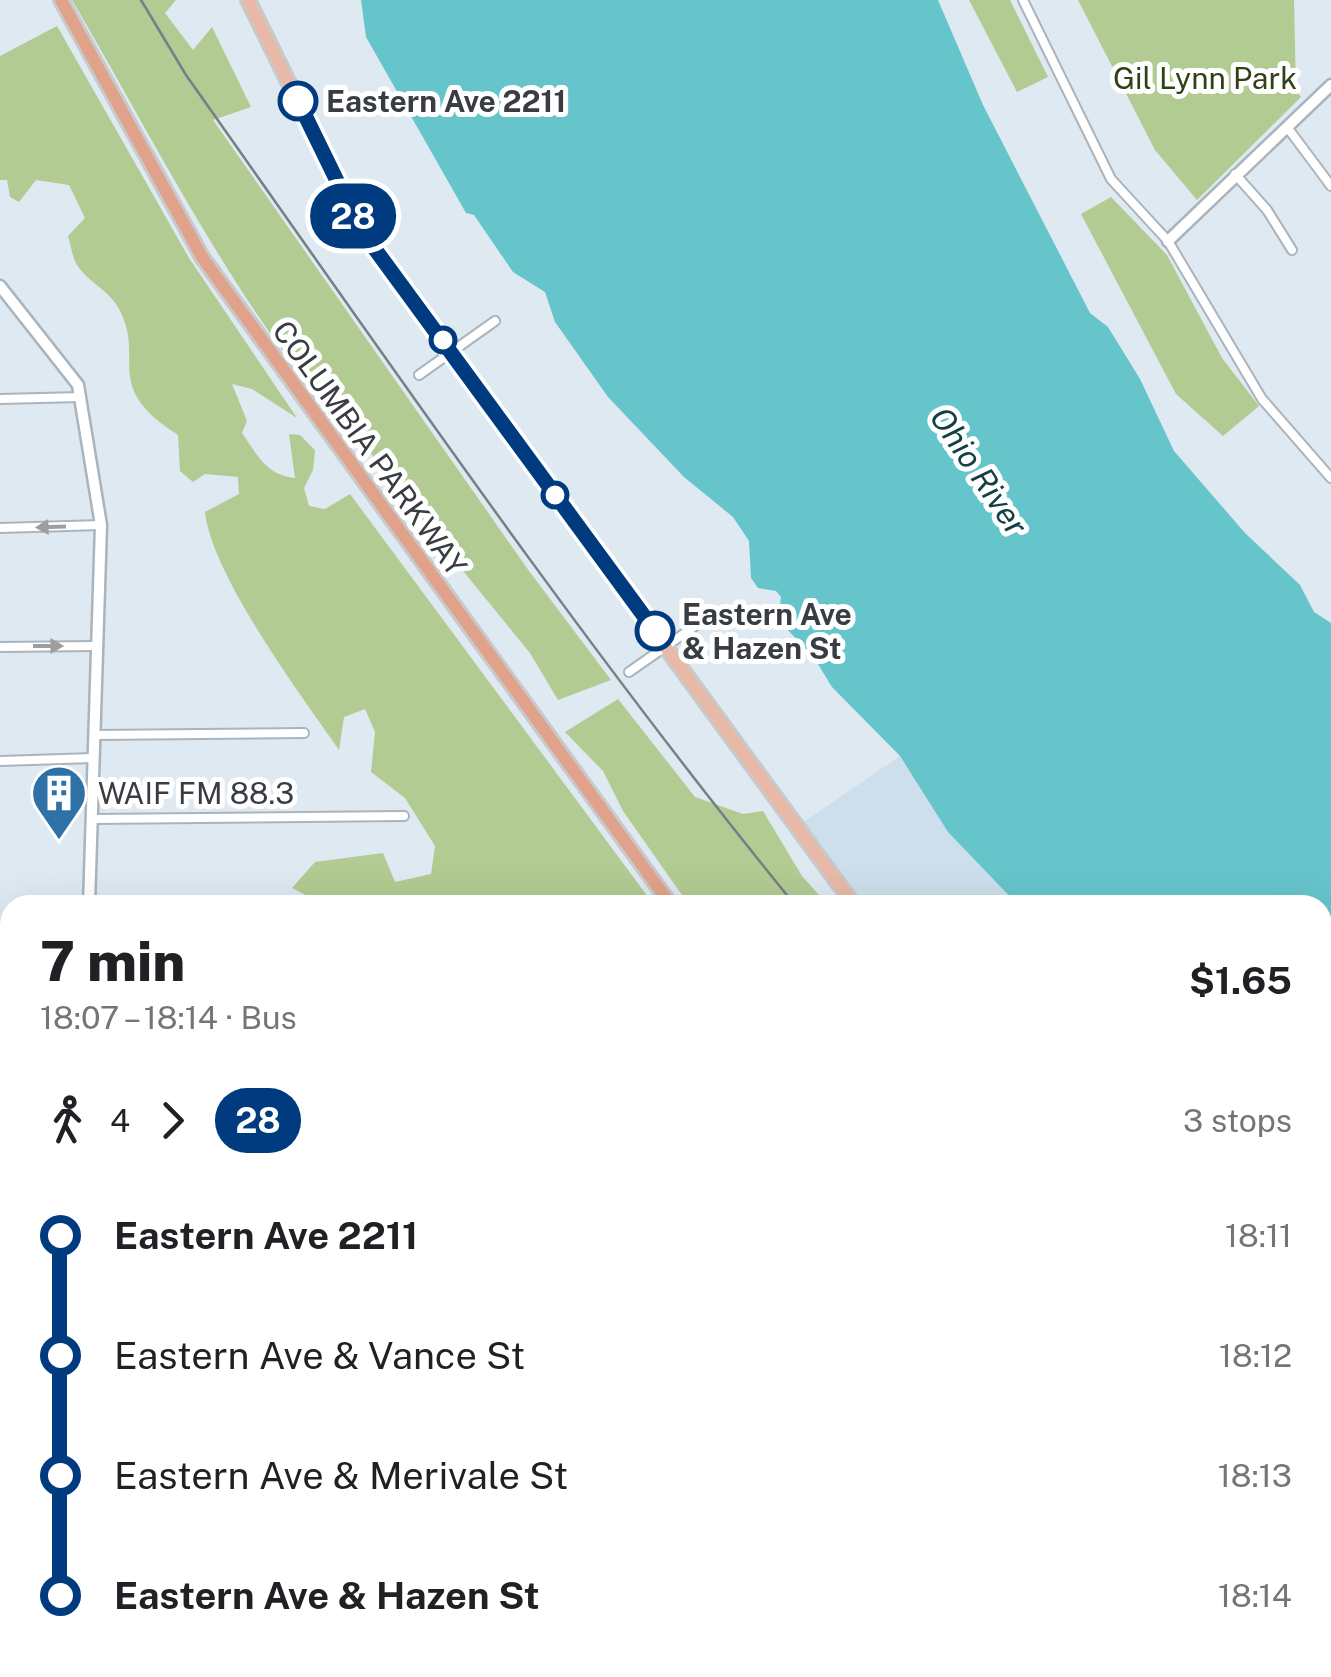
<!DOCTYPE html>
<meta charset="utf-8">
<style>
body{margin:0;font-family:"Public Sans",sans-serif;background:#f2f2f2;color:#202124;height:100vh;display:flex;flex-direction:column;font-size:38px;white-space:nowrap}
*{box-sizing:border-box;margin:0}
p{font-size:32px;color:#757577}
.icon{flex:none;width:55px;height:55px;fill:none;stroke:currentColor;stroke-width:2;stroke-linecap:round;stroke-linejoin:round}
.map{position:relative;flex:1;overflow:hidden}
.sheet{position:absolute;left:0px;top:895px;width:1332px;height:782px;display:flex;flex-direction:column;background:#fff;border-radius:30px 30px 0 0;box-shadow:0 10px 40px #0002}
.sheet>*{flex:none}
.badge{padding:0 20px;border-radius:32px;font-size:35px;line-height:65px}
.map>.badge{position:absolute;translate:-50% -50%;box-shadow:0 0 0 5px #fff}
.legs{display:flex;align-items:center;gap:15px;height:110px;padding:0 40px;font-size:32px}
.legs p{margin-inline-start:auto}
.overview{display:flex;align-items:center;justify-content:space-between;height:170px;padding:0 40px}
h1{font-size:55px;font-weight:800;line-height:75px}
ul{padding:0 40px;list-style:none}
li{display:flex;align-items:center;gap:35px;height:120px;font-size:38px}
li i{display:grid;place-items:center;width:15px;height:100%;margin:0 12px;background:currentColor}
li i::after{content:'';width:25px;height:25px;margin:-12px;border:8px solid;border-radius:50%;background:#fff}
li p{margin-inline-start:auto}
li:first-child i{background:linear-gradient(#0000 50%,currentColor 0)}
li:last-child i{background:linear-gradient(currentColor 50%,#0000 0)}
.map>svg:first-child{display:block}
</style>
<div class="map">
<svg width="1331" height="1677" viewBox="0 0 1331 1677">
<rect width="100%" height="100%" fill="#dee9f2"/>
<!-- built -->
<g fill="#cddfec">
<path d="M900 756 948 832 1018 905H854L798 826Z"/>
<path d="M1322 1185 1331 1188V1386L1322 1381Z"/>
</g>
<!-- green -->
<g fill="#b1cb92">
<path d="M72 0H176L165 13 193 50 212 27 251 107 213 120 529 571 611 680 558 700 530 653 389 480 340 407 324 405C223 281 153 138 72 0Z"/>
<path d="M969 0H1010L1048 77 1017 92Z"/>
<path d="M1078 0H1294L1296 91 1301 97 1197 200 1155 150Z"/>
<path d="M57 26 189 258 297 418 252 389 232 384 247 421 242 433C258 456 266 475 295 478L289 434 300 435 315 450 313 470 304 488 309 506 325 509 350 494 654 905H468L459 899 325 905 292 888 315 862 383 853 395 882 431 874 435 846 405 798 371 772 375 732 365 709 344 717 339 750C301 695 212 576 205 512L239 494 238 477 205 474 193 482 180 471 178 435C97 383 150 358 116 304 106 289 86 280 77 265 72 257 71 245 68 236L85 218 69 185 36 180 19 202 10 197 7 180H0V56Z"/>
<path d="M1111 197 1167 255 1222 358 1259 406 1223 436 1176 394 1081 214Z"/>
<path d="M618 699 695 797 743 814 763 811 802 876 828 905H689L623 811 603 771 565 732Z"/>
<path d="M1323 1542 1331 1547V1677H874L881 1668H1322Z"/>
</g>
<!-- water -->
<path fill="#66c4cb" d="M361 0H938L983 105 1090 313 1108 327 1140 379 1174 451 1245 533 1300 585 1314 612 1331 623V1188L1322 1185V905H1018L948 832 900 756 832 687 813 656 778 620 781 597 776 591 758 588 751 578 749 541 733 517 684 477 608 397 555 322 545 292 513 272 474 215 466 213 366 37Z"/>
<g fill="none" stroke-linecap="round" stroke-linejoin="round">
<!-- minor casing -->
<g stroke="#aab4bc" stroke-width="12">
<g id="minor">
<path d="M1023 0 1111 179 1168 241 1262 399 1331 478"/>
<path d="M1287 127 1331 186"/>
<path d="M1235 174 1267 210 1292 250"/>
<path d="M419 375 495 321"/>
<path d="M0 399 81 397"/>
<path d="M0 528 101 525"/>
<path d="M0 647 96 646"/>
<path d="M629 672 708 617"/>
<path d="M94 735 304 733"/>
<path d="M0 761 94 758"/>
<path d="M92 819 404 816"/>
<path d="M0 1160H10"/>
<path d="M0 1315H10"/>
<path d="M1322 1494 1331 1497"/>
<path d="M0 1646H10"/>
<path d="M209 1668 210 1677"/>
<path d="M578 1668V1677"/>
<path d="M874 1677 881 1668"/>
<path d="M1033 1677 1041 1668"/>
<path d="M1239 1677 1242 1668"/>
</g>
</g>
<!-- tertiary casing -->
<g stroke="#aab4bc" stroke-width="15">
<g id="tertiary">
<path d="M1168 241 1331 85"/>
<path d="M0 286 78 385 101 525 89 905"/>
<path d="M0 996 10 1002"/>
<path d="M0 1466H10"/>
<path d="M954 1668 980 1677"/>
</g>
</g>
<!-- secondary casing -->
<g stroke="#aab4bc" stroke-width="16">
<path id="secondary" d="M85 1668V1677"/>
</g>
<!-- primary casing -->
<g stroke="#c8c9ca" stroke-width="18">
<g id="primary">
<path d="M248 0 361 230 854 905"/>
<path d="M1322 1405 1331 1410"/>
</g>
</g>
<!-- trunk casing -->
<g stroke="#c8c9ca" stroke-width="18">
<g id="trunk">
<path d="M61 0 202 257 671 905"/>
<path d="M1322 1542 1331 1547"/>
</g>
</g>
<!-- minor -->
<use href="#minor" stroke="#fff" stroke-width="8"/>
<!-- tertiary -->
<use href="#tertiary" stroke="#fff" stroke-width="10"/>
<!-- secondary -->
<use href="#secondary" stroke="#f4dcd3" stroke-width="11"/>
<!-- primary -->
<use href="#primary" stroke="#e8b9a7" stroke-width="12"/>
<!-- trunk -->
<use href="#trunk" stroke="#e0a28a" stroke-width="12"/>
<!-- rail -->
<g stroke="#777e84" stroke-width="2.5">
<path d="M141 0 186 75C384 355 578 639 795 905"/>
<path d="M1322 1381 1331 1386"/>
</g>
</g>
<!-- one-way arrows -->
<defs><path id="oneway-solid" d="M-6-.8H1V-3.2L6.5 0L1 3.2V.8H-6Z" transform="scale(2.5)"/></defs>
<g fill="#9c9ea0">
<use href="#oneway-solid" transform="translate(51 527) rotate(178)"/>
<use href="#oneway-solid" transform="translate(48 646)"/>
</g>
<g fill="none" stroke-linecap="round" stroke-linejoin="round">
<!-- line-1 casing -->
<g stroke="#fff" stroke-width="22">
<path id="line-1" d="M298 101 361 230 655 631"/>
</g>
<!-- line-1 -->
<use href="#line-1" stroke="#003b80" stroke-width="15"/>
</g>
<!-- icons -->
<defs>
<g id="building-pin" transform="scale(2.875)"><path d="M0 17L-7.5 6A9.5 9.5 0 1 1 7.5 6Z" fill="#2e71a7" stroke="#fff"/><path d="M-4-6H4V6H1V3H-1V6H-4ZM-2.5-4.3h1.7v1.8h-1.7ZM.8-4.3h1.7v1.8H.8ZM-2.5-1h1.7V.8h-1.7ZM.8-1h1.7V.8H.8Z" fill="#fff"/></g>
</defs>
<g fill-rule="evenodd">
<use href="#building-pin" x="59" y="793"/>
</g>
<!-- markers -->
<g fill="#fff" stroke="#003b80" stroke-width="5">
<circle cx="298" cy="101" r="18"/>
<circle cx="443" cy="340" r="12"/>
<circle cx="555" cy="495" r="12"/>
<circle cx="655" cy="631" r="18"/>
</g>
<g text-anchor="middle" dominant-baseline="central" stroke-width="10" stroke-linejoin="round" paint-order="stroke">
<!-- park labels -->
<g font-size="30" fill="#304115" stroke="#fff">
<text x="1205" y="78">Gil Lynn Park</text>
</g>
<!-- stop labels -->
<g font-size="30" font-weight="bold" fill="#393d41" stroke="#fff" text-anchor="start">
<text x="326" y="101">Eastern Ave 2211</text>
<text x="682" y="614">Eastern Ave<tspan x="682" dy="34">&amp; Hazen St</tspan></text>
</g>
<!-- street labels -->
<g font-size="30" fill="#393d41" stroke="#fff">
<text transform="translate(370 448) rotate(54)">COLUMBIA PARKWAY</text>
</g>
<!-- poi labels -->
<g font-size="30" fill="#393d41" stroke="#fff" text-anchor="start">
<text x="98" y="793">WAIF FM 88.3</text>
</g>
<!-- water labels -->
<g font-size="32" font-style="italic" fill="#144044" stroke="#fff">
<text transform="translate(979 471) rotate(56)">Ohio River</text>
</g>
</g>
</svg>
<b class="badge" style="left:353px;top:216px;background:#003b80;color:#fff">28</b>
<section class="sheet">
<div class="overview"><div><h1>7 min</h1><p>18:07 – 18:14 · Bus</p></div><b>$1.65</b></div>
<div class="legs"><svg class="icon" aria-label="walk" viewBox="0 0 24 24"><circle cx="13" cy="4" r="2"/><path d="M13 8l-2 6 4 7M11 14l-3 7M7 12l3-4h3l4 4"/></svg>4<svg class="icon" aria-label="forward" viewBox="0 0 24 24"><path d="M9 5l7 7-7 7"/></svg><b class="badge" style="background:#003b80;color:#fff">28</b><p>3 stops</p></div>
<ul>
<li><i style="color:#003b80"></i><b>Eastern Ave 2211</b><p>18:11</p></li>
<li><i style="color:#003b80"></i><span>Eastern Ave &amp; Vance St</span><p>18:12</p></li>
<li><i style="color:#003b80"></i><span>Eastern Ave &amp; Merivale St</span><p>18:13</p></li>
<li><i style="color:#003b80"></i><b>Eastern Ave &amp; Hazen St</b><p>18:14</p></li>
</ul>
</section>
</div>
